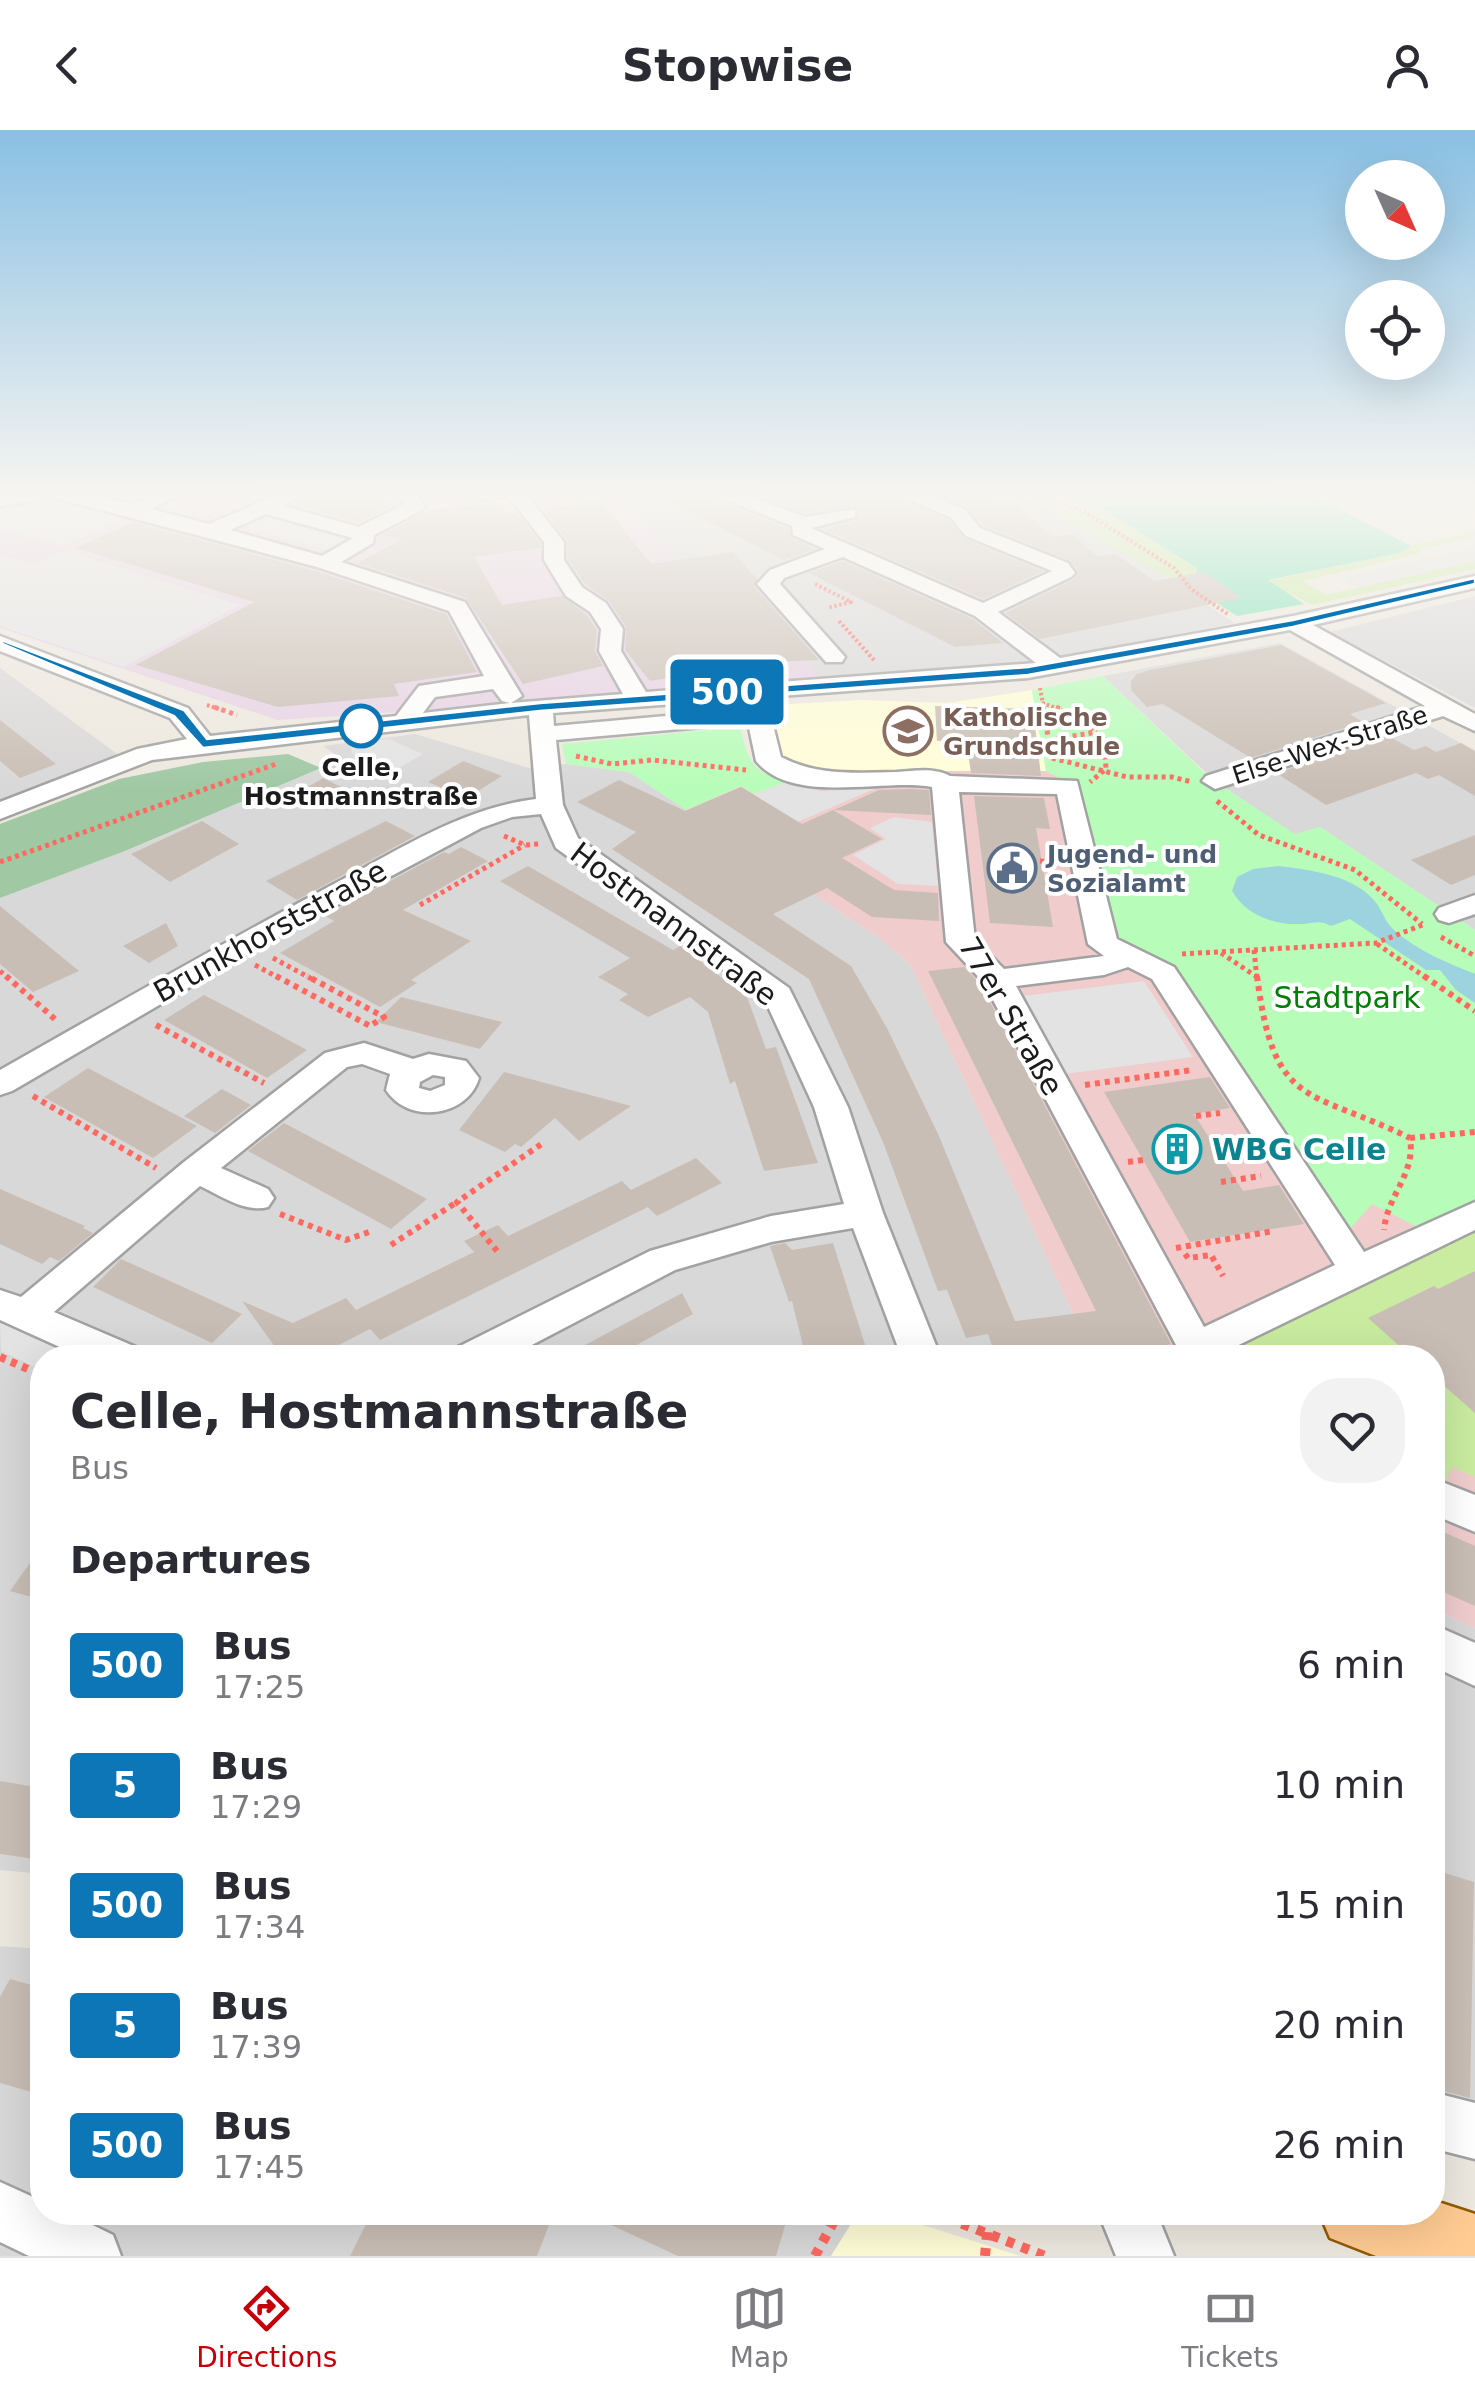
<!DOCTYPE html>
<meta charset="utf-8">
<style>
body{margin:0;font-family:"DejaVu Sans",sans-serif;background:#f2f2f3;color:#2b2b33;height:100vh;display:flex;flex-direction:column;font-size:38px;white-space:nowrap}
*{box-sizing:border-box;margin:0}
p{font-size:32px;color:#7c7c81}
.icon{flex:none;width:55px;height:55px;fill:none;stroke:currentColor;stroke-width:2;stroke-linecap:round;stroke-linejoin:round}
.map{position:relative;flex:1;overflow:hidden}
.side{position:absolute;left:30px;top:1215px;width:1415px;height:880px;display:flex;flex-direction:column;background:#fff;border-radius:40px;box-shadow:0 10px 40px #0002}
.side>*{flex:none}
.badge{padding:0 20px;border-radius:8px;font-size:35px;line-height:65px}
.needle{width:65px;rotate:135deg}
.controls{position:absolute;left:1345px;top:30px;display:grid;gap:20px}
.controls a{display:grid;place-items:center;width:100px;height:100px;border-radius:50%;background:#fff;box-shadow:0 10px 40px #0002;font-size:50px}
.map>.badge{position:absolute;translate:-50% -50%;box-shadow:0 0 0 5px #fff}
h2{padding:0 40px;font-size:38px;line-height:90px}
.round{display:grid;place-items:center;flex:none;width:105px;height:105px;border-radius:40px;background:#f2f2f3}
.overview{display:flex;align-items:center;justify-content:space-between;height:170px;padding:0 40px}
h1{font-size:48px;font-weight:600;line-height:75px}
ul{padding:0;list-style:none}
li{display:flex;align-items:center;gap:30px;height:120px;padding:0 40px}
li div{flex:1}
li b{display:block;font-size:38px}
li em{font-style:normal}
li .badge{min-width:110px;font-weight:700;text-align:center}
header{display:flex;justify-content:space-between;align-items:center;height:130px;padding:0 40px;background:#fff;font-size:45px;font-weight:600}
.dock{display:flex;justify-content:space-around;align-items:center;height:140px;border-top:2px solid #e1e1e2;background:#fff;font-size:28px;color:#7c7c81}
.dock a{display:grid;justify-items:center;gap:5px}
.dock .active{color:#c60009}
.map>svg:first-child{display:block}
</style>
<header><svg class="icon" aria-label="back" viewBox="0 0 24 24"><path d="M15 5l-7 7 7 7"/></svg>Stopwise<svg class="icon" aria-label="person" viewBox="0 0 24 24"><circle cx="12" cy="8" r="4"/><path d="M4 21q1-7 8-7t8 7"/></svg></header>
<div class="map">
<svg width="1475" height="2126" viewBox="0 0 1475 2126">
<rect width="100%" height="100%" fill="#ede8df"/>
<!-- residential -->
<g fill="#d9d8d8">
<path d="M621 364H1017L1129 424 1235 493 969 543 825 554 745 460 699 463Z"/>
<path d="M1475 466V578L1330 502Z"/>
<path d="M1280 513 1475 621V800L1320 697 1295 705 1215 651 1103 546Z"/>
<path d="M0 538 120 626 0 672Z"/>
<path d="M415 604 529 638 566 634 629 642 878 807 910 834 1093 1227 42 1228V1744L0 1740V768L125 721 342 629 323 616Z"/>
<path d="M1432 1479 1475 1498V1991L1433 1978Z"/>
<path d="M0 1816 42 1819V2082L858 2083 831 2126H0Z"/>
</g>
<!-- commercial -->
<path fill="#f0cccd" d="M817 641H1046L1081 658 1113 809 1174 838 1349 1099 1372 1074 1475 1075V1498L1433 1479 1432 1228 1093 1227 910 834 878 807 686 680 741 656 754 664Z"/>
<!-- industrial -->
<path fill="#e7d1e4" d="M9 364H621L699 462 745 460 825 554 278 590 0 498V366Z"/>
<!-- education -->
<g fill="#fffdd7">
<path d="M1032 560 1046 641H817L795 635 781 626 772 575 862 570 947 573Z"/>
<path d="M858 2083H885L1020 2126H831Z"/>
</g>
<!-- grass -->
<g fill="#c9eca0">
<path d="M1017 364H1059L1100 378 1197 438 1194 458 1188 459Z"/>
<path d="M1475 402V406L1420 420 1418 424 1303 451 1326 465 1475 431V439L1312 475 1266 451 1399 423 1404 417Z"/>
<path d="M1475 1098V1141L1438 1159 1433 1156 1369 1188 1413 1227 1212 1228Z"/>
<path d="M1432 1245 1475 1283V1347L1452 1337 1444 1356 1433 1351Z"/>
</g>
<!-- cemetery -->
<path fill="#9fc8a3" d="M288 624 321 638 125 721 0 768V694L119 649 203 632Z"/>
<!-- park -->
<g fill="#b7fdb9">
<path d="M1103 546 1211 649 1295 704 1320 697 1475 800V1075L1423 1100 1372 1074 1349 1100 1174 838 1113 809 1081 659 1046 641 1032 560Z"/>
<path d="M740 597C749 632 750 641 787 652L754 664 741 656 686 680 629 642 566 634 562 614Z"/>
</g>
<!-- pitch -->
<path fill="#77e3b4" d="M1059 364H1311L1411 416 1400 423 1268 450 1304 474 1237 486 1194 458 1197 438 1100 378Z"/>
<!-- parking -->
<g fill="#e3e3e3">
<path d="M50 364H153L116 380 131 386 63 416 0 399V373Z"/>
<path d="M271 385 356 409 331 422 246 397Z"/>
<path d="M1475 417V431L1358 458 1341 448Z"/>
<path d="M66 421 240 475 124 537 0 496V425L34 435Z"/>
<path d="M389 609 423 624 394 641 353 625 350 614Z"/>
<path d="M787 652 822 661 876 658 756 710 762 670 754 664Z"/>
<path d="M894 687 932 692 938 756 898 754 853 725 886 709 870 698Z"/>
<path d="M1144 851 1193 927 1065 944 1023 866Z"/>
<path d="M0 1188 85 1227 42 1228V1240L1 1221Z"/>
</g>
<!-- water -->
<path fill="#9cd3df" d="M1278 736C1311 740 1356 745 1377 774 1384 784 1385 792 1394 800 1418 821 1445 832 1475 844V873L1456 860 1440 840H1426L1350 789 1331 796C1319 789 1313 794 1301 794 1273 795 1246 785 1232 761L1237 747 1253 739Z"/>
<!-- building -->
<g fill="#c9beb5">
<path d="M306 364H361L397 373 359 393 292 375Z"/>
<path d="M653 364H715L720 372 789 399 792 408 815 419 784 430Z"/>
<path d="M753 364H893L948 390 965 409 1043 441 983 469 823 399 856 391 857 376 805 383Z"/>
<path d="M990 364 998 372 1012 370 1052 407 1072 404 1097 427 1116 424 1154 451 1204 442 1242 468 1040 509 1005 483 1073 450 1078 441 1069 430 982 395 965 375 938 366Z"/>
<path d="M601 371 651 434 733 422 757 449 754 456 819 530 752 533 650 551 625 520 626 497 609 471 585 454 568 429 567 410 542 379Z"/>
<path d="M499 372 507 384 516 382 540 413V418L474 427 502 475 562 466 587 485 597 500 595 521 603 536 523 554 466 468 357 433 401 410 383 405 426 381Z"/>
<path d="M133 392 316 441 446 484 477 542 394 554 399 566 278 577 136 535 254 472 76 418Z"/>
<path d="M843 431 973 489 1003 513 955 517 809 443Z"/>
<path d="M1281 515 1386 573 1350 584 1363 592 1251 628 1163 574 1147 577 1131 560V551L1137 544 1150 540Z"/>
<path d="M935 576 1033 579 1041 646 971 643 966 609 937 611Z"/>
<path d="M0 590 56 634 20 648 0 631Z"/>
<path d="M1390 607 1414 620 1426 616 1436 622 1461 613 1475 621V666L1439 645 1428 649 1416 643 1326 675 1276 643Z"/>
<path d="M463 631 502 646 467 668 428 652Z"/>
<path d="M323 648 355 664 327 680 293 666Z"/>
<path d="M619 650 685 681 741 657 802 694 833 680 882 709 842 728 894 760 938 763 939 791 872 787 827 758 773 784 851 836 887 898 939 1006 1015 1191 1096 1181 928 841 964 837 981 855 1171 1214 1093 1228H996L988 1204 966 1208 947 1160 938 1161 883 1012 809 849 612 719 636 702 577 672Z"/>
<path d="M912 659 929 660 931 685 834 680 879 660Z"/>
<path d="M974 666 1044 668 1050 699 1036 698 1053 797 990 793Z"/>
<path d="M202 691 239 714 170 752 131 724Z"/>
<path d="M386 691 415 706 297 770 266 751Z"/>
<path d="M1475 705V745L1451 755 1411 730Z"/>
<path d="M461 717 488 731 403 780 471 811 411 850 417 853 380 877 280 823 334 791 325 786 444 722 449 724Z"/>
<path d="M528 736 673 820 680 816 747 867 766 919 776 917 818 1033 764 1041 735 951 730 954 708 882 690 867 648 887 619 870 628 864 598 847 630 828 500 751Z"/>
<path d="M0 776 40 809 79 841 33 862 0 834Z"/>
<path d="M166 793 178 816 149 833 123 816Z"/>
<path d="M204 865 229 878 307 920 267 948 164 890Z"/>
<path d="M401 867 502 892 480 919 376 892Z"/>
<path d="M88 938 150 971 197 996 153 1028 44 967Z"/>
<path d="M504 942 631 976 579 1011 555 988 521 1017 515 1014 505 1022 459 1000Z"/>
<path d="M1210 947 1230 978 1194 984 1243 1061 1279 1055 1304 1094 1190 1112 1104 962Z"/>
<path d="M222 959 251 975 215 1003 184 986Z"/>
<path d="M284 993 371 1039 427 1069 391 1099 248 1021Z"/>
<path d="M696 1028 722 1053 657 1086 640 1070 648 1077 380 1210 370 1199 313 1228H283L242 1171 293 1193 346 1168 356 1180 474 1122 464 1111 498 1095 508 1106 622 1051 631 1060Z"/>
<path d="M0 1059 85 1096 83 1098 93 1103 59 1131 50 1127 42 1134 0 1114Z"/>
<path d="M785 1113 792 1120 833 1113 867 1221 806 1228 792 1171 789 1172 770 1116Z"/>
<path d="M121 1129 170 1151 242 1184 212 1213 93 1157Z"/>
<path d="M1475 1141V1283L1432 1245V1228H1413L1368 1188 1434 1156 1438 1159Z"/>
<path d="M682 1163 693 1184 613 1228H561Z"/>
<path d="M1432 1397 1475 1416V1476L1432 1457Z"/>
<path d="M42 1416V1470L10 1461Z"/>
<path d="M0 1651 42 1658V1730L0 1724Z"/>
<path d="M1432 1739 1474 1752 1470 1968 1432 1958 1436 1837 1432 1820Z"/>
<path d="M10 1849 42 1858V1965L0 1953V1867Z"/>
<path d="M372 2082H554L537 2126H350Z"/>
<path d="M583 2082H789L776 2126H678Z"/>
</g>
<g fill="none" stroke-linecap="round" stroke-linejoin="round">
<!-- minor casing -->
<g stroke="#a2a2a2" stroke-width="5">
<g id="minor">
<path d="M0 364H49L39 370 0 376Z"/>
<path d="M54 364H87L131 374 155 364H180L152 379 209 394 279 364H303L283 376 359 397 404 374 398 364H416L425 376 422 380 374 405 373 413 341 432 465 472 522 566 511 573 623 564 599 521 601 499 590 482 566 466 544 430V412L508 366 483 370 474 364H526L564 412V430L582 457 606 473 623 499 621 521 646 562 1036 533 975 486 843 427 784 448 780 454 845 527 842 532H826L757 454 770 440 825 419 793 405 792 396 721 368 719 364H744L805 387 855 379V387L811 398 983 473 1052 441 966 406 950 387 896 364H923L964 379 980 398 1068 433 1075 443 1071 447 998 482 1060 528 1293 486 1475 446V458L1313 495 1475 584V601L1443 586 1215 659 1202 651 1206 646 1425 576 1290 500 1028 548 766 567 781 627C817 646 857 643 896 642 915 641 934 637 950 646L1077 651 1117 809 1174 837 1364 1122 1475 1072V1100L1212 1228H1174L1177 1217 984 853 946 812 932 657C884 648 793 676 756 631L748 593 556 610 563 675 578 708 789 858 848 977 883 1083 941 1228H902L853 1098 771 1112 675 1140 507 1228H453L458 1217 650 1121 771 1086 844 1074 814 977 765 870 556 718 541 684 512 687 481 698 255 819 12 961 0 965V940C111 877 221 814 334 754 399 720 462 678 536 669L529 585 152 630 0 689V672L137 619 187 609 170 588 0 521V506L188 578 210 606 396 586 419 556 484 546 449 481 317 437 56 368ZM266 384 353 408 322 426 230 400ZM493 559 502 571 510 573 423 583 435 567ZM742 569 744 579 554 596 553 583ZM959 662 1057 664 1088 814 1104 826 1004 839 975 810ZM1128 837 1152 849 1335 1135 1204 1197 1016 856 1104 845Z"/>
<path d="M1475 765V784L1449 793 1439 790 1435 784 1439 778Z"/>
<path d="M364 913 413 929 429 924 466 931 479 948C468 987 408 995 386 960L390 944 362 934 347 937 221 1038 268 1059 274 1068 268 1077C245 1083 221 1066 200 1056L54 1182 136 1217 141 1228H84L0 1190V1160L21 1167 184 1032 325 923ZM433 945 445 947V955L430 961 419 958 420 952Z"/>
<path d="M1432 1348 1475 1365V1402L1432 1384Z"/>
<path d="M1432 1494 1475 1513V1556L1432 1536Z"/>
<path d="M1432 1962 1475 1973V2029L1432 2018Z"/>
<path d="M0 2052 42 2071V2082H66L113 2105 121 2126H29L0 2112Z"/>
<path d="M1098 2082H1156L1174 2126H1116Z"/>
</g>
</g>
<!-- major casing -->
<g stroke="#925b00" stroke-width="5">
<path id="major" d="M1432 2070 1475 2084V2126H1376L1330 2108 1319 2082H1432Z"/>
</g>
<!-- path-far4 -->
<g stroke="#ff685f" stroke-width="4" stroke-dasharray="2.5 2.5" stroke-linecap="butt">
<path d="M1037 364 1083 381 1174 438 1191 459 1229 485"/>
<path d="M815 454 851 472 827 478"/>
<path d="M839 491 874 530"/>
<path d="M1040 558 1044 580"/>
<path d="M1042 573 1062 580"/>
<path d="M207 575 222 580"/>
</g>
<!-- path-far3 -->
<g stroke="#ff685f" stroke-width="5" stroke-dasharray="4 4" stroke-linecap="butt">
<path d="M214 577 237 585"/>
<path d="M1043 577 1052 629"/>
<path d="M1056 577C1086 589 1105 605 1106 639L1090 652"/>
<path d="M1049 610 1097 602"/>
<path d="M576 626 612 634 652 630 746 640"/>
<path d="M1052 628 1127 647H1172L1192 652"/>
<path d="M1217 671 1259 705 1355 740 1422 794"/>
<path d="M504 706 525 715 539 714"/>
<path d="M1040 731 1058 732"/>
<path d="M0 732 276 634"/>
<path d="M420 775 525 715"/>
<path d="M1441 807 1475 826"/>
<path d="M1377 814 1428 849"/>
<path d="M1254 820 1257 849"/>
<path d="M1221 823 1257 847"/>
<path d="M1182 824 1376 813 1425 794"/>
<path d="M273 828 312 849"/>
<path d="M255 835 281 849"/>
<path d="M0 841 9 849"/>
</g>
<!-- path-far2 -->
<g stroke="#ff685f" stroke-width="6" stroke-dasharray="5 5" stroke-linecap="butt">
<path d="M6 846 56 890"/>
<path d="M276 846 370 896 384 887 307 846"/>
<path d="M1257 846C1274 980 1308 958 1410 1008 1416 1044 1387 1065 1384 1100"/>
<path d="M1424 846 1475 881"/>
<path d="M156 895 264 953"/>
<path d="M1085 955 1192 940"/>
<path d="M33 966 156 1038"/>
<path d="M1196 986 1220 983"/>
<path d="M1410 1008 1475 1002"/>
<path d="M1128 1032 1143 1030"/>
<path d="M1221 1052 1261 1046"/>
<path d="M280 1084 346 1110 372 1101"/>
<path d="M391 1115 457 1072"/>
<path d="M1176 1118 1274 1101"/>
<path d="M497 1121 457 1072 543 1013"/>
<path d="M1185 1124 1188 1128 1211 1125 1223 1146"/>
</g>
<!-- path-far1 -->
<path stroke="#ff685f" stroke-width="8" stroke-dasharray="6 6" stroke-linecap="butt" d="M0 1227 42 1245"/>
<!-- path -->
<g stroke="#ff685f" stroke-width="10" stroke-dasharray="8 8" stroke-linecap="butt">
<path d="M932 2082 1045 2126"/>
<path d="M815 2126 839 2082"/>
<path d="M985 2126 989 2082"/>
</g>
<!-- minor -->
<use href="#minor" fill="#fff" fill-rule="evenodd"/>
<!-- major -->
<use href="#major" fill="#ffcb93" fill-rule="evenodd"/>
</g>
<!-- sky -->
<linearGradient id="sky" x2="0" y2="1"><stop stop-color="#89c0e4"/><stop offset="0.55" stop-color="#f7f5f1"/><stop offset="1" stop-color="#f7f5f1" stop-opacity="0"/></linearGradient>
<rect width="1475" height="661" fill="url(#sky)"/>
<!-- line -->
<path fill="#0d76b6" stroke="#fff" stroke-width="2.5" d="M1475 448V454L1293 497 1028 545 540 581 203 618 174 586 0 513 4 511 184 580 207 609 540 573 1028 537 1293 490Z"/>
<!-- icons -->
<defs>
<g id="school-ring" transform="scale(2.5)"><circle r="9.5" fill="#fff" stroke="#8d6e63" stroke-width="1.5"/><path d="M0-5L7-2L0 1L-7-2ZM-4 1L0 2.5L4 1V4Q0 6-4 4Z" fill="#8d6e63"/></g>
<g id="civic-ring" transform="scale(2.5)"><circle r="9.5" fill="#fff" stroke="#5c6f8a" stroke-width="1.5"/><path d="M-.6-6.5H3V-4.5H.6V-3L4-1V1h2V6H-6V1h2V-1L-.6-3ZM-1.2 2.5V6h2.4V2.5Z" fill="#5c6f8a"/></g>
<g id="building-ring" transform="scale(2.5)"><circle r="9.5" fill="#fff" stroke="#0f9aa8" stroke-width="1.5"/><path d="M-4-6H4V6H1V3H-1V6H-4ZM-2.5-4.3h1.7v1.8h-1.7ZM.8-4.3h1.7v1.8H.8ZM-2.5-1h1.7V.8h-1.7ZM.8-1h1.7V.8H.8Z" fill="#0f9aa8"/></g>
</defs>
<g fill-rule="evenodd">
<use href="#school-ring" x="908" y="601"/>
<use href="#civic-ring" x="1012" y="738"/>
<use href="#building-ring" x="1177" y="1019"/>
</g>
<!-- markers -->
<circle fill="#fff" stroke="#0d76b6" stroke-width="5" cx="361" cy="596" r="20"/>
<g text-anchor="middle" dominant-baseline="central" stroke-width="8" stroke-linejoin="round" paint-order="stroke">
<!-- far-education labels -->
<g font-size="25" font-weight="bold" fill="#785e54" stroke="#fff" text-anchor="start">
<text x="943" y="587">Katholische<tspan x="943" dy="29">Grundschule</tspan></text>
</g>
<!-- far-street labels -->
<g font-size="25" fill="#1b1b1b" stroke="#fff">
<text transform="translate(1330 615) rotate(-18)">Else-Wex-Straße</text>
</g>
<!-- far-stop labels -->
<g font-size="25" font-weight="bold" fill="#1b1b1b" stroke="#fff">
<text x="361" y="637">Celle,<tspan x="361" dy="29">Hostmannstraße</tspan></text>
</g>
<!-- far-service labels -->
<g font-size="25" font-weight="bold" fill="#4e5e75" stroke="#fff" text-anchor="start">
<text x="1047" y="724">Jugend- und<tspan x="1047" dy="29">Sozialamt</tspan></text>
</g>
<!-- street labels -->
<g font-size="30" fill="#1b1b1b" stroke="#fff">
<text transform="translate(674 794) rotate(37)">Hostmannstraße</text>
<text transform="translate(270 801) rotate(-29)">Brunkhorststraße</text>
<text transform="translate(1011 886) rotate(60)">77er Straße</text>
</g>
<!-- park labels -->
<g font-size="30" fill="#047d09" stroke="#fff">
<text x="1347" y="867">Stadtpark</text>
</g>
<!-- culture labels -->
<g font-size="30" font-weight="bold" fill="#0d838f" stroke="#fff" text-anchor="start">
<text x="1212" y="1019">WBG Celle</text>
</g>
</g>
</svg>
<div class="controls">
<a><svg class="needle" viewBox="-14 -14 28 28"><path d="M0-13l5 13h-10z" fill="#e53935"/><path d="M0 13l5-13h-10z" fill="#7c7c81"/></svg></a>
<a><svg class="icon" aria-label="locate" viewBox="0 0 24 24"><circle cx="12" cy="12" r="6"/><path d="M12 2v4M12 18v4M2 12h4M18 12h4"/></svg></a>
</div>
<b class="badge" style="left:727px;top:562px;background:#0d76b6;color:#fff">500</b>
<section class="side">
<div class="overview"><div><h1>Celle, Hostmannstraße</h1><p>Bus</p></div><a class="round"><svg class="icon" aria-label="heart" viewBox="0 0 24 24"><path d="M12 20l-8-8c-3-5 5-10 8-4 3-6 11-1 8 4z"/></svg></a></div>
<h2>Departures</h2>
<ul>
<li><span class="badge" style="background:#0d76b6;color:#fff">500</span><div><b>Bus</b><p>17:25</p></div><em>6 min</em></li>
<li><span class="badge" style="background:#0d76b6;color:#fff">5</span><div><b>Bus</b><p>17:29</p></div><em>10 min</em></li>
<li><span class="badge" style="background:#0d76b6;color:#fff">500</span><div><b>Bus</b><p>17:34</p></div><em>15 min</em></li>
<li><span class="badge" style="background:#0d76b6;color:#fff">5</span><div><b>Bus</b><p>17:39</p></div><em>20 min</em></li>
<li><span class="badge" style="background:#0d76b6;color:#fff">500</span><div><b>Bus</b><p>17:45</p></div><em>26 min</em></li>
</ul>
</section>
</div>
<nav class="dock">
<a class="active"><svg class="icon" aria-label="directions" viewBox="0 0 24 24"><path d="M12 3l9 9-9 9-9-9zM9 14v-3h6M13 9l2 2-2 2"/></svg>Directions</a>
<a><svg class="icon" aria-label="map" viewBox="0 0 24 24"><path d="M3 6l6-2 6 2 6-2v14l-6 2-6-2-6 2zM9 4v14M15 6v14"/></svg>Map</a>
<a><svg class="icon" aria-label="tickets" viewBox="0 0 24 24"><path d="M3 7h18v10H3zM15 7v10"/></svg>Tickets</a>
</nav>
